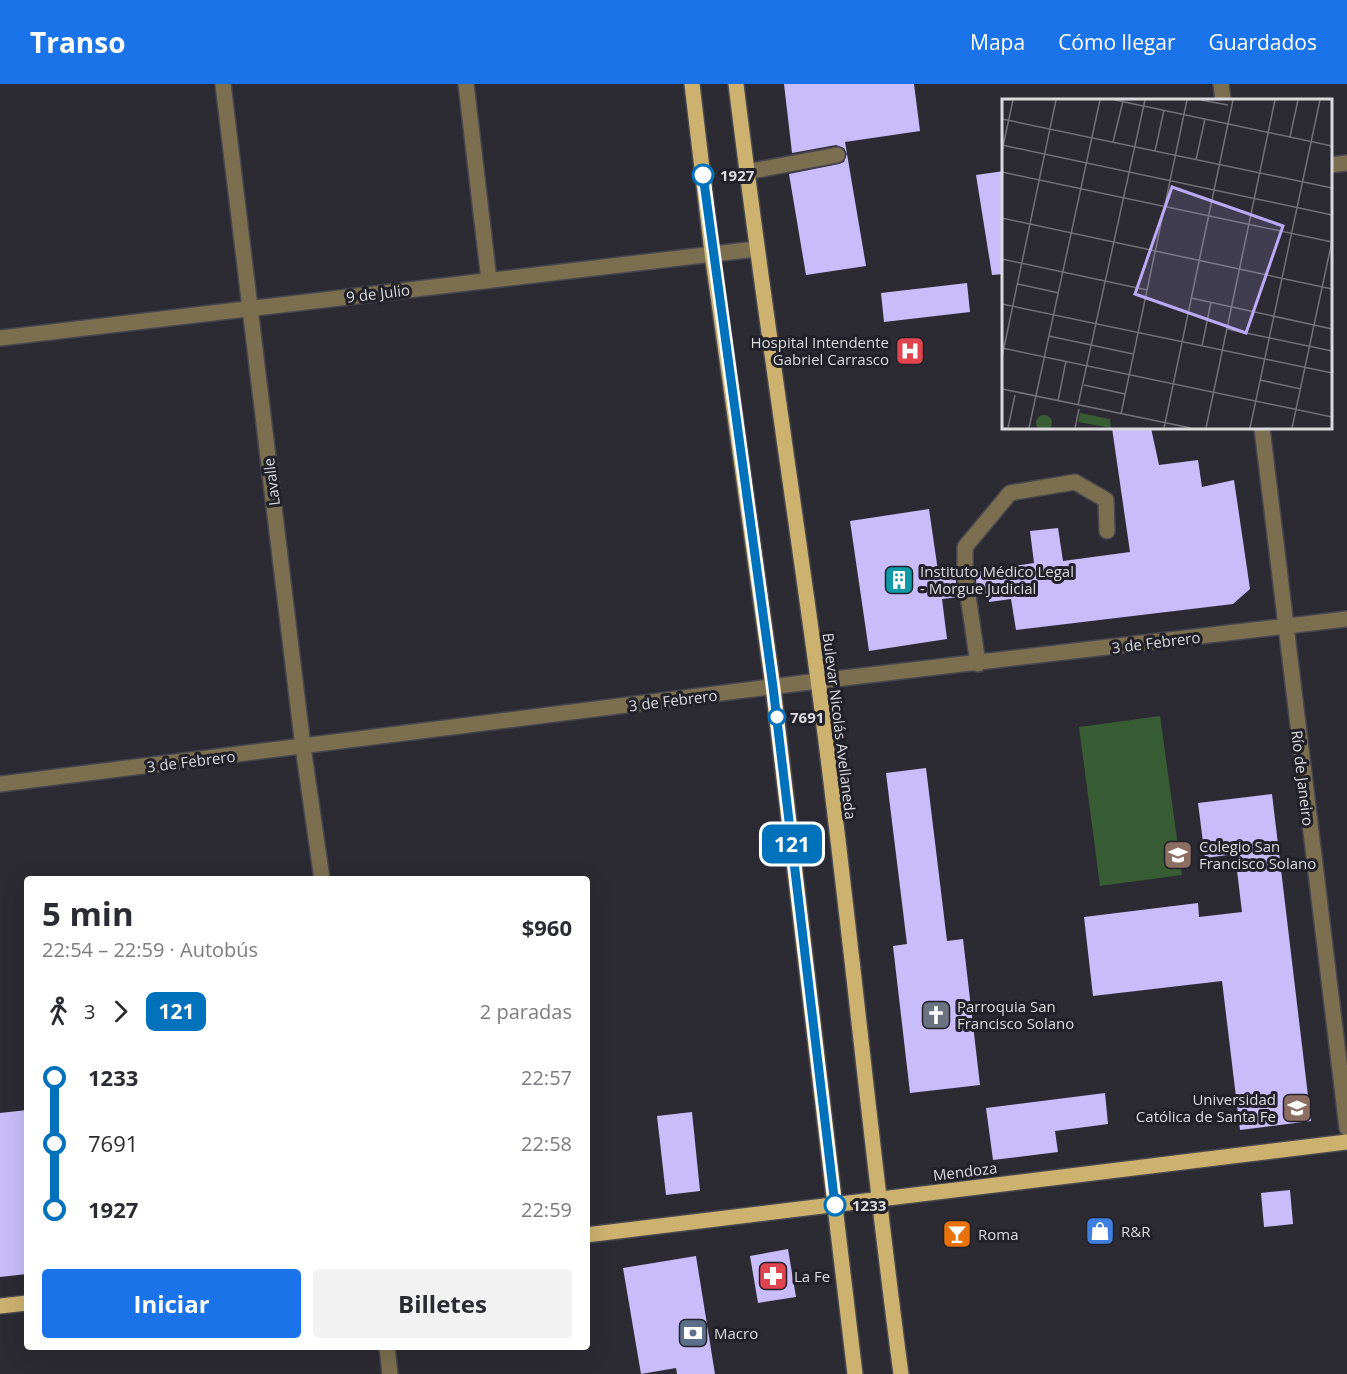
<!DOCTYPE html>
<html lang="es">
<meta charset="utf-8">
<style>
body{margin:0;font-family:"Open Sans",sans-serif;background:#f2f2f3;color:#2b2b33;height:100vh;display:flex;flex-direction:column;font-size:22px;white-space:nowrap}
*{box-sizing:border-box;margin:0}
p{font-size:20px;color:#7c7c81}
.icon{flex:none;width:33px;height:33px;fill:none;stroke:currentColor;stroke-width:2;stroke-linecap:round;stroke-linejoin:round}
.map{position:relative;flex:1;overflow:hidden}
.panel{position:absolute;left:24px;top:792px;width:566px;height:474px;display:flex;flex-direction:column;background:#fff;border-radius:6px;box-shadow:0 6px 24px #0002}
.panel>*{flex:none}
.badge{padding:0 12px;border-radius:9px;font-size:21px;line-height:39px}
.map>.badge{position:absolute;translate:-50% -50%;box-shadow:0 0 0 3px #fff}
.legs{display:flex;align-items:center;gap:9px;height:66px;padding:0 18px;font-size:20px}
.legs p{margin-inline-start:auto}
.headline{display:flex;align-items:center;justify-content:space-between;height:102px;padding:0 18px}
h1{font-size:33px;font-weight:700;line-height:45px}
.primary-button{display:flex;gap:12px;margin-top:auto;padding:12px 18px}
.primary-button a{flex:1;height:69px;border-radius:6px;background:#1a73e8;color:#fff;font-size:24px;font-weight:700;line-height:69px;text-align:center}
.primary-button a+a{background:#f2f2f3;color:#2b2b33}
ul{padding:0 18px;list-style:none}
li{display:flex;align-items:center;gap:21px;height:66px;font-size:22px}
li i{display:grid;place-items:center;width:9px;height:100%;margin:0 8px;background:currentColor}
li i::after{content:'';width:15px;height:15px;margin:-8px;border:4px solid;border-radius:50%;background:#fff}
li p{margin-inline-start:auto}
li:first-child i{background:linear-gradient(#0000 50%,currentColor 0)}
li:last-child i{background:linear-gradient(currentColor 50%,#0000 0)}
header{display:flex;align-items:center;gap:36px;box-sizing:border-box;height:84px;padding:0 30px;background:#1a73e8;color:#fff}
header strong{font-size:28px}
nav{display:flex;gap:33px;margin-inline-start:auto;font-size:21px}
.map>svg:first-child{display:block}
</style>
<header>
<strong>Transo</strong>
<nav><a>Mapa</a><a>Cómo llegar</a><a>Guardados</a></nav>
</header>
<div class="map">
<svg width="1347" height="1290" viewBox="0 0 1347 1290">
<rect width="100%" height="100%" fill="#2c2b33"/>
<!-- green -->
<path fill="#385c33" d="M1160 632 1182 791 1100 802 1079 643Z"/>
<!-- building -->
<g fill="#c8bdfa">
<path d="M784 0H914L920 47 845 58 866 182 806 191 789 90 839 80 844 78 847 70 844 64 836 61 792 69Z"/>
<path d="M1004 87V190L992 191 976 91Z"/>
<path d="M967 199 970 228 884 238 881 209Z"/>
<path d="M1112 344H1151L1159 381 1198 376 1202 403 1234 396 1250 505 1233 520 1016 546 1011 515 989 518 988 510 978 511 975 488 1034 479 1030 447 1058 444 1063 477 1130 468Z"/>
<path d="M929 425 939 494 955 491 958 513 942 515 947 555 869 567 850 437Z"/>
<path d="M926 684 947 857 963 855 980 1001 910 1009 893 862 907 860 886 689Z"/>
<path d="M1272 710 1311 1037 1240 1046 1222 897 1093 912 1084 833 1198 819 1199 833 1242 828 1235 770 1205 774 1198 719Z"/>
<path d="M1105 1009 1108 1040 1055 1047 1058 1068 993 1076 986 1024Z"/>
<path d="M27 1026V1190L0 1193V1029Z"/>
<path d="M692 1028 700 1107 666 1111 657 1032Z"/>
<path d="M1290 1106 1293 1140 1264 1143 1261 1109Z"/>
<path d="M788 1165 796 1213 758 1219 750 1172Z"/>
<path d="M696 1172 715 1290H677L676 1284 641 1290 623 1184Z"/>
</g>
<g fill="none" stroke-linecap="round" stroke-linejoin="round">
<!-- minor casing -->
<g stroke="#48474f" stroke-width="18">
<g id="minor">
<path d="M223 0 303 663 322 795"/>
<path d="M466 0 489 196"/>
<path d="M1221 0 1223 16"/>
<path d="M1330 81 1347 79"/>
<path d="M746 88 837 71"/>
<path d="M0 254 756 165"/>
<path d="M1262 344 1347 1044"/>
<path d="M978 580 965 491V463L1010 409 1075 398 1106 416 1107 447"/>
<path d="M0 700 818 597 1347 535"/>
<path d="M387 1263 390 1290"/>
</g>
</g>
<!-- major casing -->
<g stroke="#48474f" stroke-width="18">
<g id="major">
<path d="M692 0 712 169 773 603 855 1290"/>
<path d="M736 0C760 199 791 397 818 596 849 827 870 1059 901 1290"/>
<path d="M586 1151 1347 1058"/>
<path d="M0 1222 27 1219"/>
</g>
</g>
<!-- minor -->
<use href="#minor" stroke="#7c6f50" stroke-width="15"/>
<!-- major -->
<use href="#major" stroke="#ccb16f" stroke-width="15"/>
</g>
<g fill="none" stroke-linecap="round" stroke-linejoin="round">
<!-- line-1 casing -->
<g stroke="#fff" stroke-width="14">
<path id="line-1" d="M703 91 773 603 835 1121"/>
</g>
<!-- line-1 -->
<use href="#line-1" stroke="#0072bc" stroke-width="9"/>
</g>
<!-- icons -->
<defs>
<g id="hospital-square" transform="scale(1.5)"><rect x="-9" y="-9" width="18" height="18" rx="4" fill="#e0444e" stroke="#222129"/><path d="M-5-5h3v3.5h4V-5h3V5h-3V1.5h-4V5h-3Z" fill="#fff"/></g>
<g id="building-square" transform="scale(1.5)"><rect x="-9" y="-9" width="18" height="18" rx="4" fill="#0f9aa8" stroke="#222129"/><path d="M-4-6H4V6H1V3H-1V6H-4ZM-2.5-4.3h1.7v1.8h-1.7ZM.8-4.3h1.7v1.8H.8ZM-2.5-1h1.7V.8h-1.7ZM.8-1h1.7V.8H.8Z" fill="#fff"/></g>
<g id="school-square" transform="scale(1.5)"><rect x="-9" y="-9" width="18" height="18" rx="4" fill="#8d6e63" stroke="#222129"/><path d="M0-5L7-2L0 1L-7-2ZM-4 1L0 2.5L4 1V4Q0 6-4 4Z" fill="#fff"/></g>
<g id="church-square" transform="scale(1.5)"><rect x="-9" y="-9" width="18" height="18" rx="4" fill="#6b7280" stroke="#222129"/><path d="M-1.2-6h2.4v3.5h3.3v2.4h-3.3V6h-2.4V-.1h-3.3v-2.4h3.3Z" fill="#fff"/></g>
<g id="university-square" transform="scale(1.5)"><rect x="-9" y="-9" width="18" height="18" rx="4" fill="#8d6e63" stroke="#222129"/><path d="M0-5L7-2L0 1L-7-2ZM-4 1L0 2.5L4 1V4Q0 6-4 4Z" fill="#fff"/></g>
<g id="shop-square" transform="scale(1.5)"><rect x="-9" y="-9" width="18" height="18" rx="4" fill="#3f7fe0" stroke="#222129"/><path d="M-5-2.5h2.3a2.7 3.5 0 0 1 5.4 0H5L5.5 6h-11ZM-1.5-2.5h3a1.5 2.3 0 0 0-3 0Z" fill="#fff"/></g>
<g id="bar-square" transform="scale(1.5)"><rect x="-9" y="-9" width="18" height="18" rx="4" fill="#e8710a" stroke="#222129"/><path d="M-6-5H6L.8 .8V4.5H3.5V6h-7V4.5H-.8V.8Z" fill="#fff"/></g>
<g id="pharmacy-square" transform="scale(1.5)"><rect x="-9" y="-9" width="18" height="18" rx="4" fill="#e0444e" stroke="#222129"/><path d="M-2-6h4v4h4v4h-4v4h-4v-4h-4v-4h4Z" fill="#fff"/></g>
<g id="bank-square" transform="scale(1.5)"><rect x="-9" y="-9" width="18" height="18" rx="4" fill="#5c6f8a" stroke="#222129"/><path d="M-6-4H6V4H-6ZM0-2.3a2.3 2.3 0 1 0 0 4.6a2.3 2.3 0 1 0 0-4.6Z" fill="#fff"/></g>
</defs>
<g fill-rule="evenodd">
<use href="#hospital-square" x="910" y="267"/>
<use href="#building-square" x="899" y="496"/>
<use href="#school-square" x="1178" y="771"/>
<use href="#church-square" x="936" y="931"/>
<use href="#university-square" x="1297" y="1024"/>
<use href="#shop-square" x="1100" y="1147"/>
<use href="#bar-square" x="957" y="1150"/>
<use href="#pharmacy-square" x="773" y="1192"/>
<use href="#bank-square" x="693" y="1249"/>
</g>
<!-- markers -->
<g fill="#fff" stroke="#0072bc" stroke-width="3">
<circle cx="703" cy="91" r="10"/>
<circle cx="777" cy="633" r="8"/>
<circle cx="835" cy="1121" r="10"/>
</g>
<g text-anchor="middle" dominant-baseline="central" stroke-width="6" stroke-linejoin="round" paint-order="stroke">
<!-- stop labels -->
<g font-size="15" font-weight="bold" fill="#dadadf" stroke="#222129" text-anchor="start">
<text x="720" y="91">1927</text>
<text x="790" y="633">7691</text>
<text x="852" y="1121">1233</text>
</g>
<!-- street labels -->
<g font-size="15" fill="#dadadf" stroke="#222129">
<text transform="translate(378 209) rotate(-7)">9 de Julio</text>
<text transform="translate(271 398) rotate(-97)">Lavalle</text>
<text transform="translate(1156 558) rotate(-7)">3 de Febrero</text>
<text transform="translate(673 616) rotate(-7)">3 de Febrero</text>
<text transform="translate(840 642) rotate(83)">Bulevar Nicolás Avellaneda</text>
<text transform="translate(191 677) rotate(-7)">3 de Febrero</text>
<text transform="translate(1303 694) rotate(83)">Río de Janeiro</text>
<text transform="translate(965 1087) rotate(-7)">Mendoza</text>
</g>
<!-- poi labels -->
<g font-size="15" fill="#dadadf" stroke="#222129" text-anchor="start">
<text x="889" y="258" text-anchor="end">Hospital Intendente<tspan x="889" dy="17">Gabriel Carrasco</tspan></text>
<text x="920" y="487">Instituto Médico Legal<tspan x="920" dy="17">- Morgue Judicial</tspan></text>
<text x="1199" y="762">Colegio San<tspan x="1199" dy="17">Francisco Solano</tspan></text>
<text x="957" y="922">Parroquia San<tspan x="957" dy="17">Francisco Solano</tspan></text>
<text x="1276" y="1015" text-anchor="end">Universidad<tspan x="1276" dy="17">Católica de Santa Fe</tspan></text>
<text x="1121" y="1147">R&amp;R</text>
<text x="978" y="1150">Roma</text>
<text x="794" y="1192">La Fe</text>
<text x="714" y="1249">Macro</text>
</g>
</g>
<!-- overview -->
<g transform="translate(1002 15)">
<rect width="330" height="330" fill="#2c2b33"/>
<path d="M78 314 108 320 109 329 76 323ZM34 324a8 8 0 1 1 16 0a8 8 0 1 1-16 0Z" fill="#385c33"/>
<path fill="none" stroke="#727178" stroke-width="1.5" d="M113 1 330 47M199 1 226 6M0 20 330 89M288 38 296 1M111 43 121 2M0 46 330 116M0 52 11 1M153 52 162 11M194 61 203 20M0 73 330 143M0 119 330 190M0 160 145 191M16 185 57 194M189 199 330 230M0 205 330 274M225 230 330 252M47 237 131 255M200 247 209 203M0 249 330 318M0 258 54 1M258 281 299 290M82 286 123 295M0 290 189 329M56 302 64 262M76 306 143 1M119 315 185 1M6 329 13 296M27 329 98 1M73 329 77 310M162 329 231 1M204 329 273 1M248 329 318 1M290 329 330 142"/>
<path fill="#baaaf6" fill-opacity="0.15" stroke="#baaaf6" stroke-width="3" d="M170 88 281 127 244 234 133 195Z"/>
<rect width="330" height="330" fill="none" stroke="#dadadf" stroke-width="3"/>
</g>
</svg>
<b class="badge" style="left:792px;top:760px;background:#0072bc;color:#fff">121</b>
<section class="panel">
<div class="headline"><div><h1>5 min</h1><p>22:54 – 22:59 · Autobús</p></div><b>$960</b></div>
<div class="legs"><svg class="icon" aria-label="walk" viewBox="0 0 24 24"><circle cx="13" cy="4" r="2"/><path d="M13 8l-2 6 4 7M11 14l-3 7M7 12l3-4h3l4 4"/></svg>3<svg class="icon" aria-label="forward" viewBox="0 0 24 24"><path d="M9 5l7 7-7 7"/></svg><b class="badge" style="background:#0072bc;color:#fff">121</b><p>2 paradas</p></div>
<ul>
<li><i style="color:#0072bc"></i><b>1233</b><p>22:57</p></li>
<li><i style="color:#0072bc"></i><span>7691</span><p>22:58</p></li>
<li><i style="color:#0072bc"></i><b>1927</b><p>22:59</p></li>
</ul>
<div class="primary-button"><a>Iniciar</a><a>Billetes</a></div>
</section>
</div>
